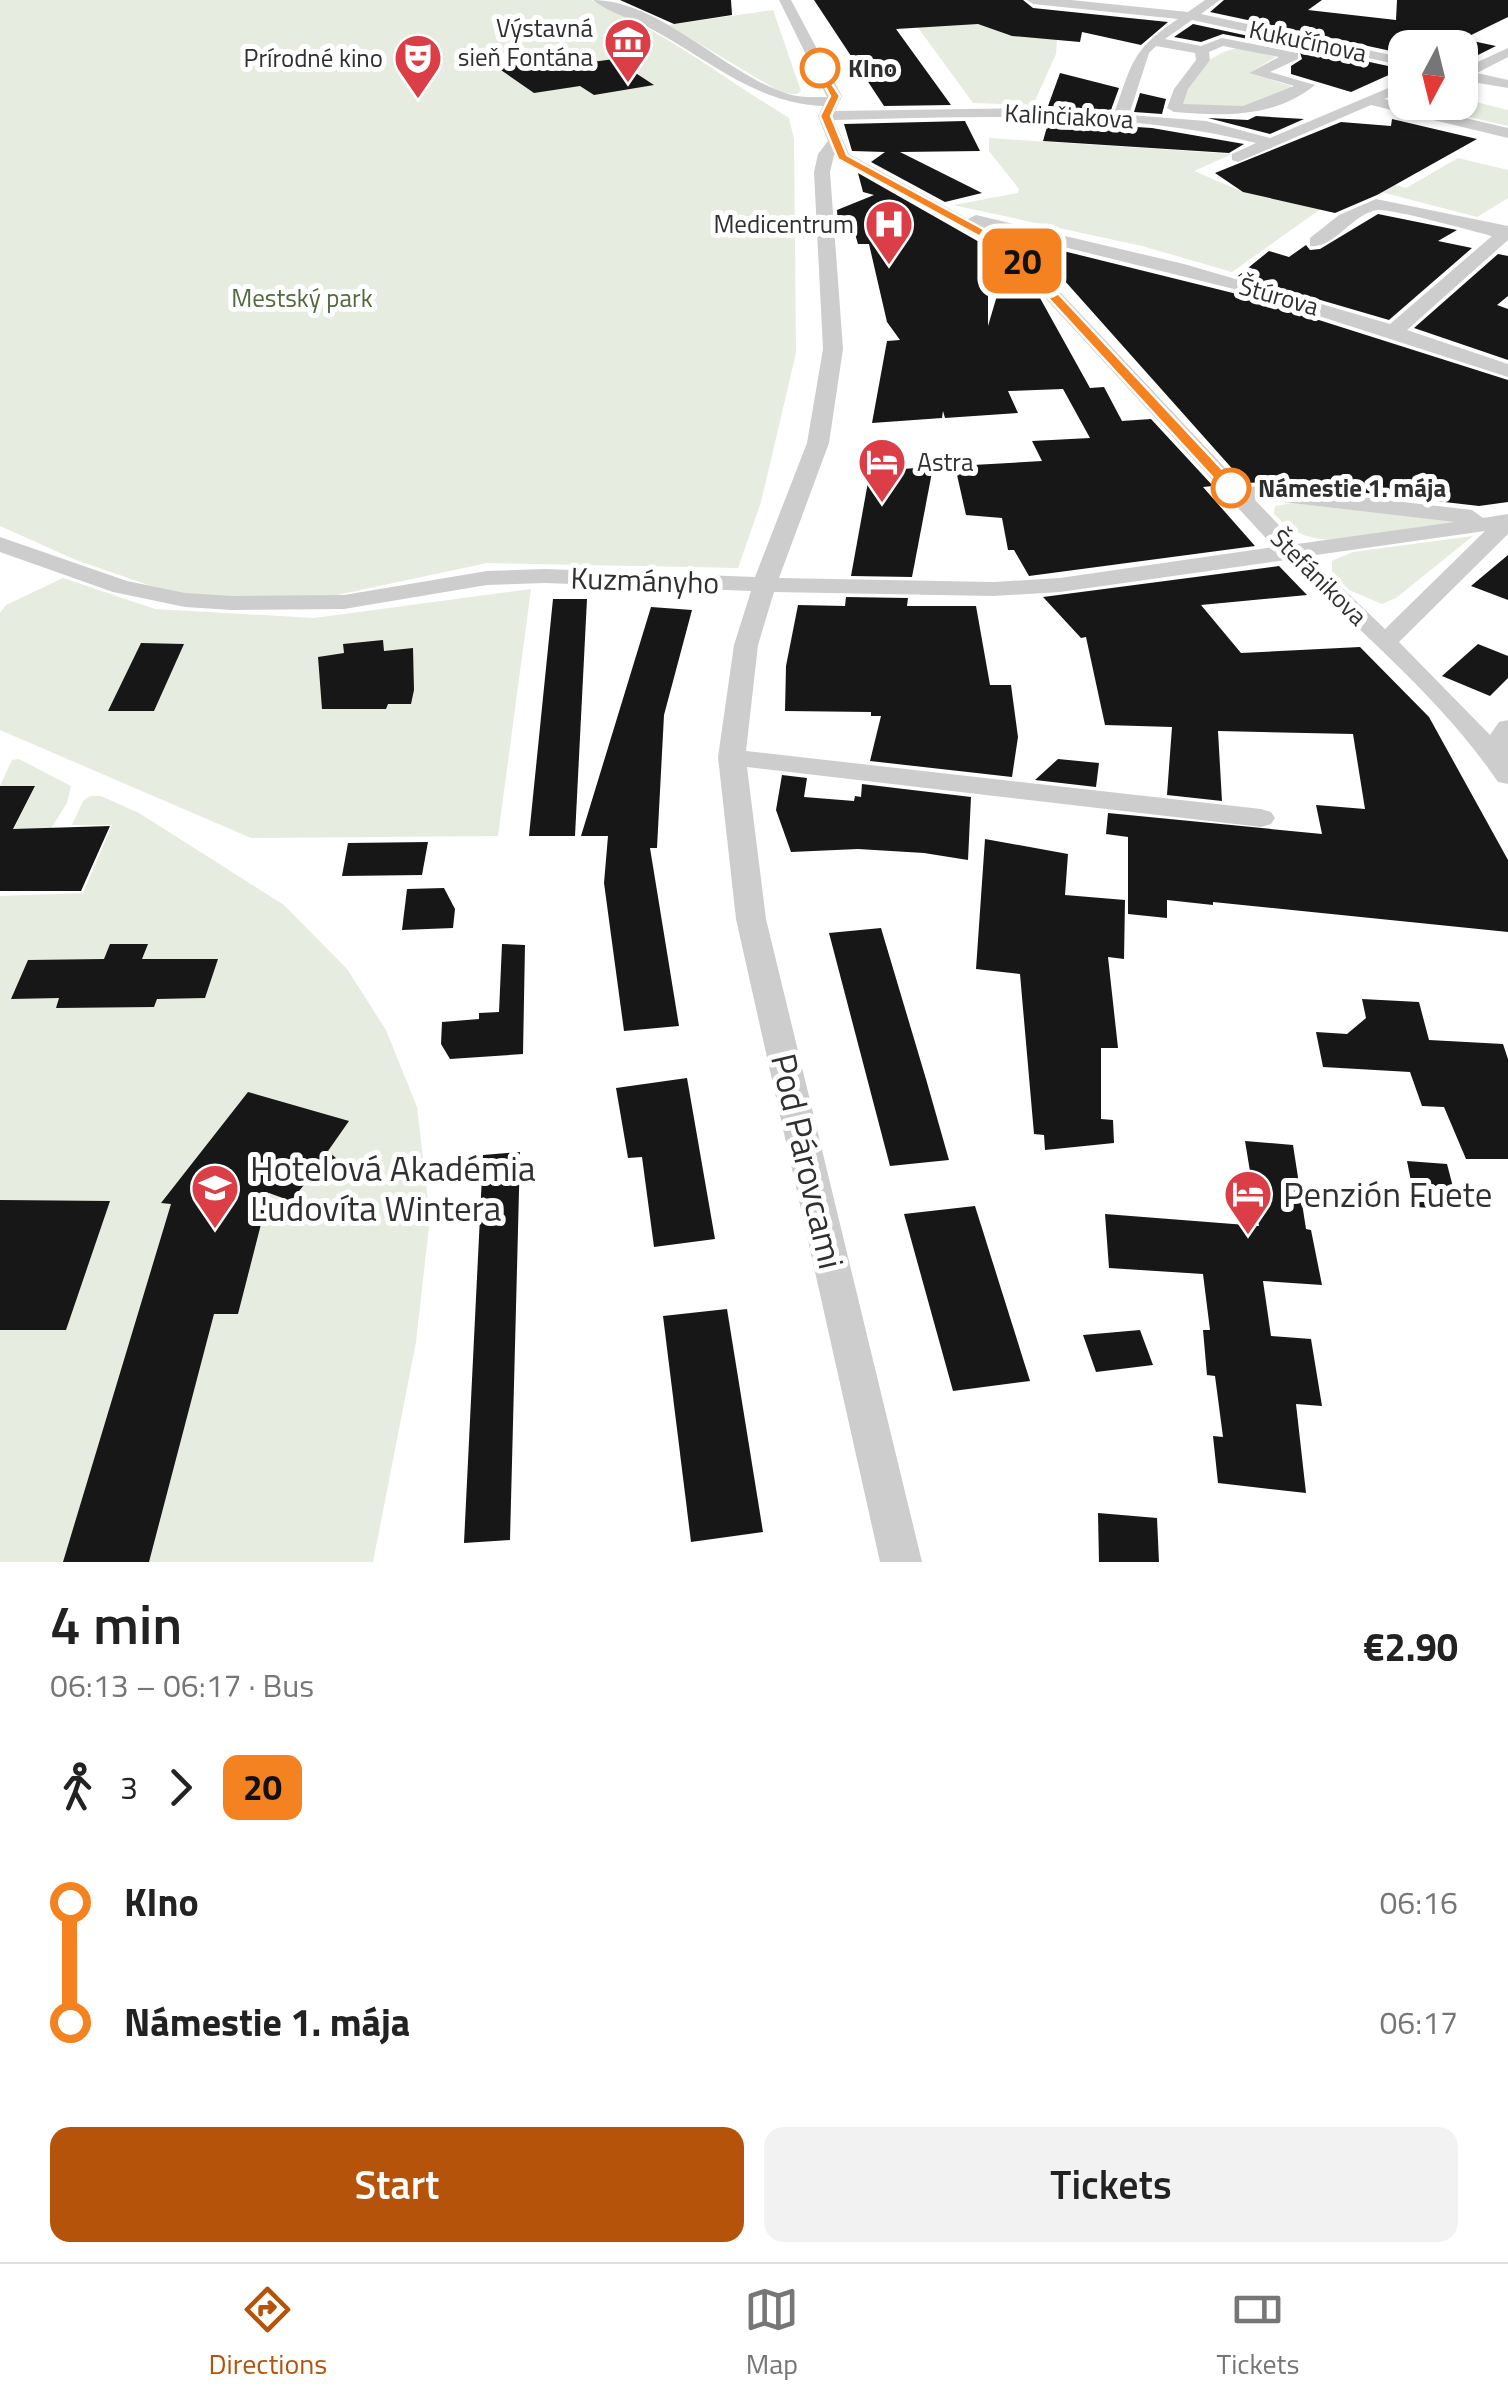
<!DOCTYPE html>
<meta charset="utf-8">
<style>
body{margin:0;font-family:"Titillium Web",sans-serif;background:#f2f2f2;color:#222;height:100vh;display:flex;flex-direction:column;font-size:38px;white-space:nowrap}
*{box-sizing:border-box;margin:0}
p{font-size:32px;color:#767676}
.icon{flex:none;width:55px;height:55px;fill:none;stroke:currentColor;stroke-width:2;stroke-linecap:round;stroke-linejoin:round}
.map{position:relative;height:1562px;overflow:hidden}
.sheet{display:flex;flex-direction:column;background:#fff;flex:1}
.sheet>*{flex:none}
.badge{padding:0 20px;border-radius:15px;font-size:35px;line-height:65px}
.needle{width:65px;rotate:187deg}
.fabs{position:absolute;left:1388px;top:30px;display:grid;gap:20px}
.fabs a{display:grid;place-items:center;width:90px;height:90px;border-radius:20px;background:#fff;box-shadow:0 2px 8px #0004;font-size:50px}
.map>.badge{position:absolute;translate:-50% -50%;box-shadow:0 0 0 5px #fff}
.legs{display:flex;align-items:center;gap:15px;height:110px;padding:0 50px;font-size:32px}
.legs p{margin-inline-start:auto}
.overview{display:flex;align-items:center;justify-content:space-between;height:170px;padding:0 50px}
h1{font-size:55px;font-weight:600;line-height:75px}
.primary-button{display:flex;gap:20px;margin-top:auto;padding:20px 50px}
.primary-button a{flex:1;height:115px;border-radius:20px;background:#b45309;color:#fff;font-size:40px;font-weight:600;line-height:115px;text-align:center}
.primary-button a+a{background:#f2f2f2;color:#222}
ul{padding:0 50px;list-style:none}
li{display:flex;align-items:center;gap:35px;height:120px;font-size:38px}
li i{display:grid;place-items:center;width:15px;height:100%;margin:0 12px;background:currentColor}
li i::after{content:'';width:25px;height:25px;margin:-12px;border:8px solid;border-radius:50%;background:#fff}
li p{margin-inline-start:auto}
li:first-child i{background:linear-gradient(#0000 50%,currentColor 0)}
li:last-child i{background:linear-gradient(currentColor 50%,#0000 0)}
.tab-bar{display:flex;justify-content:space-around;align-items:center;height:140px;border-top:2px solid #e0e0e0;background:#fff;font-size:28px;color:#767676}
.tab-bar a{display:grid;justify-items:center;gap:5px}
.tab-bar .selected{color:#b45309}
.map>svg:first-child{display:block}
</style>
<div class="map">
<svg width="1508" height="1562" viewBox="0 0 1508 1562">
<rect width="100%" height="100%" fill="#fff"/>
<!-- green -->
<g fill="#e6ecdf">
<path d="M0 0H591C661 29 723 78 789 118L794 139 796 353 761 502 738 568 487 563 304 602 180 596 76 560 0 526Z"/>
<path d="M773 10 801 91 797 94 782 93 668 25Z"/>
<path d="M963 17 1008 35 1057 39 1056 54 1033 105 973 103 911 18Z"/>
<path d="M1239 48 1276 57 1249 73 1291 86 1292 90 1258 108 1179 107C1189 79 1208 52 1239 48Z"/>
<path d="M1460 98 1508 110V126L1426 107 1434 103 1460 102Z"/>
<path d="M989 138 1232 154 1194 171 1243 192 1322 208 1232 272 1142 246 953 205 1018 193 1019 189 989 151Z"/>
<path d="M1458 158 1508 170V198L1477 217 1270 163 1342 171 1406 188Z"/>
<path d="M1293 503 1459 522 1329 540C1304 538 1291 531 1274 514L1275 506Z"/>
<path d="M1473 536 1396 598 1382 604 1349 590 1332 572V561L1353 552Z"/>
<path d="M63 578 155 609 314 618 531 589 498 836 251 838 0 730V613L6 605Z"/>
<path d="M19 759 71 786 67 803 50 830H13L35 787 0 786 12 760Z"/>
<path d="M90 796H101L139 813 284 905 347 969 386 1030 417 1107 430 1218 416 1342 373 1562H0V896L83 893 112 825H72L83 801Z"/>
</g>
<!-- building -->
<g fill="#171717">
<path d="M620 0H731L732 15 674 24Z"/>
<path d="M814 0H1023L1033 8 1168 22 1141 45 1082 32 1080 42 1012 36 978 24 896 29 951 105 884 106Z"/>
<path d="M1224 0H1322L1308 10 1396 20 1397 0H1508V17L1463 39 1496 46 1460 64V48H1405V54L1210 12Z"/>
<path d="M1193 24 1402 69 1351 92 1291 74V66L1302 59 1299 49 1223 34 1201 42 1174 37Z"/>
<path d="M569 58 578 64 614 59 654 85 594 95 580 86 534 93 498 68Z"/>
<path d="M1060 73 1119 88 1111 110 1048 106Z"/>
<path d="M1140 93 1166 99 1162 114 1134 112Z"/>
<path d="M1256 116 1304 119 1270 134 1208 118 1248 120Z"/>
<path d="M1392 119 1477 139 1377 195 1335 213 1243 192 1215 173 1341 122 1391 126Z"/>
<path d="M965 121 980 151 900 152 982 193 945 202 871 162 885 152 852 151 844 124Z"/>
<path d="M1042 121 1152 128 1244 144 1229 153 1043 141 1047 127H1040Z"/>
<path d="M858 173 988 247V326L1007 262 1040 298 1090 388 1104 387 1122 421 1151 419 1213 486 1203 487 1255 546 1029 576 1014 550H1008L1002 518 966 515 955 466 1042 461 1032 441 1090 438 1063 389 1008 391 1018 413 945 418 943 411 942 418 872 423 887 341 900 340 887 322 869 244H858L852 224 838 228 837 210 874 195 863 192Z"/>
<path d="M1378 214 1457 230 1438 241 1472 248 1389 320 1238 276 1269 251 1289 257 1306 245 1310 250 1320 249Z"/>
<path d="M1031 243 1237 294 1508 380V502L1479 506 1271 482 1245 483Z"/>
<path d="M1498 254 1508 256V296L1497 305 1508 309V360L1414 328Z"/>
<path d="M933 467 912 577 851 576 870 471Z"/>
<path d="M1508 555V600L1471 586Z"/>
<path d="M1279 566 1307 595 1201 605 1241 653 1360 647 1429 717 1508 860V932L1213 902V905L1167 900V918L1128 914V837L1106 834 1108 813 1322 834 1316 805 1365 809 1353 734 1218 731 1222 801 1167 795 1172 727 1105 725 1086 637 1081 638 1043 597Z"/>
<path d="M846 597 908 598 907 606H976L990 685H1011L1018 737 1012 777 870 761 881 716H871V712L785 711 786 666 798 605 845 606Z"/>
<path d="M553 599H587L575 836H529Z"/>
<path d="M651 607 692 610 664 715 657 848H650L679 1026 624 1031 604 883 608 836H581Z"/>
<path d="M383 640 384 651 413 648 414 690 411 704H388L386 709H322L318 657 344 653 343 644Z"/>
<path d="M141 643 184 644 154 711H108Z"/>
<path d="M1478 644 1508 656V678L1490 696 1442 676Z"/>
<path d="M1058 759 1099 763 1096 787 1035 780Z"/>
<path d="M782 775 807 778 804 797 854 801 855 796 861 797 862 784 971 797 968 860 924 853 858 849 791 852 776 810Z"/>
<path d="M0 786H35L13 829 110 826 81 891H0Z"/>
<path d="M985 839 1068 854 1065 895 1125 900 1124 959 1108 957 1118 1048H1101V1119L1113 1120 1114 1143 1045 1150 1044 1135 1034 1134 1020 974 976 969Z"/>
<path d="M428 842 422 875 342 876 348 843Z"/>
<path d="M444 888 455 909 453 928 402 930 407 889Z"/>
<path d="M881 928 926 1079 949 1160 890 1166 829 933Z"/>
<path d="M110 944H148L142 959H218L205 998 157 999 154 1007 56 1008 59 998 11 999 28 960 104 959Z"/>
<path d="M502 944 525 945 523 1054 450 1059 441 1044 442 1022 479 1019V1013L499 1012Z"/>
<path d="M1362 999 1419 1002 1429 1040 1503 1044 1508 1059V1159H1466L1444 1107 1422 1106 1410 1072 1323 1067 1316 1032 1347 1034 1366 1018Z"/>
<path d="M687 1078 715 1239 654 1247 642 1157 628 1158 616 1088Z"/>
<path d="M248 1092 349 1121 328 1151 337 1159 316 1170 291 1201 269 1193 238 1314H214L149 1562H63L171 1204 161 1203Z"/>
<path d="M1245 1141 1293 1145 1306 1229 1311 1230 1322 1285 1263 1281 1271 1336 1311 1339 1322 1406 1296 1404 1306 1493 1218 1483 1213 1436 1223 1437 1215 1376 1207 1375 1203 1330H1210L1203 1274 1109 1268 1105 1214 1259 1226Z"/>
<path d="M520 1152 510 1540 464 1543 483 1155Z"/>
<path d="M1407 1161 1447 1164 1459 1210 1416 1207Z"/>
<path d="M0 1200 110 1201 66 1330H0Z"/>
<path d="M975 1206 1030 1381 953 1391 904 1214Z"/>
<path d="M727 1309 763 1532 691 1542 663 1316Z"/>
<path d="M1140 1330 1153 1365 1096 1372 1083 1335Z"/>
<path d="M1098 1513 1157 1518 1159 1562H1099Z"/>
</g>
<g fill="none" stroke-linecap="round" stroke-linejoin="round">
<!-- minor -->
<g fill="#cdcdcd" fill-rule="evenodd">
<path d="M593 0C660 0 725 74 788 94 800 98 814 97 827 97L779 0H791L842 96 835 111 1027 108 1114 114C1132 64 1131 50 1178 19L1033 4 1027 0H1071L1188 12 1205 0H1220L1201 14 1405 58V66L1192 20 1165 39 1201 46 1222 38 1298 53V59L1270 72 1315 85C1275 118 1223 116 1174 112L1167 108 1174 89 1196 60 1195 53 1156 46 1149 53 1129 115 1206 121 1270 138 1405 81V90L1384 99 1508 128V138L1371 105 1238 162 1232 160V154L1256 143C1120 109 974 117 834 120L849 154 968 219 976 215 1184 264 1390 324 1492 236C1473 231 1391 208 1377 210 1352 214 1334 249 1310 246V238L1339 215 1376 199 1508 226V240L1407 330 1508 364V377L1238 290 983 227 1014 243 1243 487 1266 486 1472 510 1483 518 1508 514V534L1399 642 1490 735 1499 722 1508 720V784L1498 782C1441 698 1358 630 1286 560L1060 592 993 596 774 592 758 645 746 751 1261 809 1271 812 1275 818 1271 824 1261 827 747 767 766 919 922 1562H880L736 919 718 757 734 645 751 591 545 583 487 585 344 609 232 610 185 607 113 592 0 552V537L127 581 185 593 232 596 344 595 487 571 545 569 755 577 807 443 823 349 814 172 818 154 828 141 818 116 823 106C756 103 712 62 655 31 635 19 610 14 593 0ZM1223 46 1279 57 1249 73 1294 86 1243 106 1183 104 1188 89 1210 60 1209 52ZM834 155 1002 251 1274 547 1060 578 993 582 779 578 829 443 843 349 830 172ZM1255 500H1266L1455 522 1297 544ZM1485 531 1385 629 1309 556Z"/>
<path d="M1508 48V57L1477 73 1508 80V88L1460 80V70Z"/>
</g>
</g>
<!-- line-1 -->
<path fill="#f58220" stroke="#fff" stroke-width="2.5" d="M820 65 840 96 831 116 847 155 1013 245 1237 485V492H1226L1004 250 838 159 820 116 830 96 815 68Z"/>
<!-- icons -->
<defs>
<g id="museum-pin" transform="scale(2.5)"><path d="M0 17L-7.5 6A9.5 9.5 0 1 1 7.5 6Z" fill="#dc3e48" stroke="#fff"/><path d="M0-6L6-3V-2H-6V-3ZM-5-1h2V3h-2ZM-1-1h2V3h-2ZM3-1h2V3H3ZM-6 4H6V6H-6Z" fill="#fff"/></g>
<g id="theatre-pin" transform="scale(2.5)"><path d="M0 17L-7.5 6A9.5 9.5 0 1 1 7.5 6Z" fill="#dc3e48" stroke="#fff"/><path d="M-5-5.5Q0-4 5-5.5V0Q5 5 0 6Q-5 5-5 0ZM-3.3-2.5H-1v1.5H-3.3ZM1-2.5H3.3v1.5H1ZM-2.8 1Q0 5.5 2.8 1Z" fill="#fff"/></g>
<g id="hospital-pin" transform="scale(2.5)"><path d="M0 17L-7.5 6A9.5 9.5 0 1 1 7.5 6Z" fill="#dc3e48" stroke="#fff"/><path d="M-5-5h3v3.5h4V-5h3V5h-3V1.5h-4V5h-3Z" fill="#fff"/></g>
<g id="hotel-pin" transform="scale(2.5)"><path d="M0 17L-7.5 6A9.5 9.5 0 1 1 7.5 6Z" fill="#dc3e48" stroke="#fff"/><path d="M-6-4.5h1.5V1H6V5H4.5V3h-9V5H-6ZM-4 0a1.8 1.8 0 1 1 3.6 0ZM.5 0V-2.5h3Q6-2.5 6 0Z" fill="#fff"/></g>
<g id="university-pin" transform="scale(2.5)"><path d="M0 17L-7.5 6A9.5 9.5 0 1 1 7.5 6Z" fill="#dc3e48" stroke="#fff"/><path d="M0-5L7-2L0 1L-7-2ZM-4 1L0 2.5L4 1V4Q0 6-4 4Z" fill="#fff"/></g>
</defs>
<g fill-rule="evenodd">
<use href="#museum-pin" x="628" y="42"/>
<use href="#theatre-pin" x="418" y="58"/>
<use href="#hospital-pin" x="889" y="224"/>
<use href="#hotel-pin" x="882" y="462"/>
<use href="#university-pin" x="215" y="1188"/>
<use href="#hotel-pin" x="1248" y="1194"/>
</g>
<!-- markers -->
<g fill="#fff" stroke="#f58220" stroke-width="5">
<circle cx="820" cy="68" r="18"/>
<circle cx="1231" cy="488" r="18"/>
</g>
<g text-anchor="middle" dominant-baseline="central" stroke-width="10" stroke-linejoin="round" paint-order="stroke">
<!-- far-poi labels -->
<g font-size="25" fill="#303030" stroke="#fff" text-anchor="end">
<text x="593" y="28">Výstavná<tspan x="593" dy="29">sieň Fontána</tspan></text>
<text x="383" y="58">Prírodné kino</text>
<text x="854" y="224">Medicentrum</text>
<text x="917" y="462" text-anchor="start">Astra</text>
</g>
<!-- far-street labels -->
<g font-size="25" fill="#303030" stroke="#fff">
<text transform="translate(1308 41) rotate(12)">Kukučínova</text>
<text transform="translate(1069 116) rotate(3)">Kalinčiakova</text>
<text transform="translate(1279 296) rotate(16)">Štúrova</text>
<text transform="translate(1319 577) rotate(45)">Štefánikova</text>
</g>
<!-- far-stop labels -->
<g font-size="25" font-weight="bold" fill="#303030" stroke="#fff" text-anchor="start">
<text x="848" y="68">KIno</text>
<text x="1258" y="488">Námestie 1. mája</text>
</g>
<!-- far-park labels -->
<g font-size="25" fill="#536a40" stroke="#fff">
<text x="302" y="298">Mestský park</text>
</g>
<!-- street labels -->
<g font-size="30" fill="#303030" stroke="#fff">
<text transform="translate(645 580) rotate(2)">Kuzmányho</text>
</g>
<!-- near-street labels -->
<g font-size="35" fill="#303030" stroke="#fff">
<text transform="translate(808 1161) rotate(77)">Pod Párovcami</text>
</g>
<!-- near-poi labels -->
<g font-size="35" fill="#303030" stroke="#fff" text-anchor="start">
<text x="250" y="1168">Hotelová Akadémia<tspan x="250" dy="40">Ľudovíta Wintera</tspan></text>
<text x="1283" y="1194">Penzión Fuete</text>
</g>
</g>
</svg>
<div class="fabs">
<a><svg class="needle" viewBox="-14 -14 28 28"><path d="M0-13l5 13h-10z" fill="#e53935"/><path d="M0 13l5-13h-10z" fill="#767676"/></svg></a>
</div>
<b class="badge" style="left:1022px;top:261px;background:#f58220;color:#111">20</b>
</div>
<section class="sheet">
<div class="overview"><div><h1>4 min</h1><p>06:13 – 06:17 · Bus</p></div><b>€2.90</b></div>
<div class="legs"><svg class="icon" aria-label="walk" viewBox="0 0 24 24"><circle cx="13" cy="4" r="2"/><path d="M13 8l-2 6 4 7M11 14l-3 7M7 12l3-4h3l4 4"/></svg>3<svg class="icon" aria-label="forward" viewBox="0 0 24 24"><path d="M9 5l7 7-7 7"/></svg><b class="badge" style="background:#f58220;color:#111">20</b></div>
<ul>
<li><i style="color:#f58220"></i><b>KIno</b><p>06:16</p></li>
<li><i style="color:#f58220"></i><b>Námestie 1. mája</b><p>06:17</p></li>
</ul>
<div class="primary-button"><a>Start</a><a>Tickets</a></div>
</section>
<nav class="tab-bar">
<a class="selected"><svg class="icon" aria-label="directions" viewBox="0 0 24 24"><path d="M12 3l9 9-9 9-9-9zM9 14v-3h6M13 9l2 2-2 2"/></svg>Directions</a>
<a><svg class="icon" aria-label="map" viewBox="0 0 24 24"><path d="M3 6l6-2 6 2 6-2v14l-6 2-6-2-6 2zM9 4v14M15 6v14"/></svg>Map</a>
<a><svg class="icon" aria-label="tickets" viewBox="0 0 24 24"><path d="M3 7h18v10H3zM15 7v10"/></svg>Tickets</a>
</nav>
